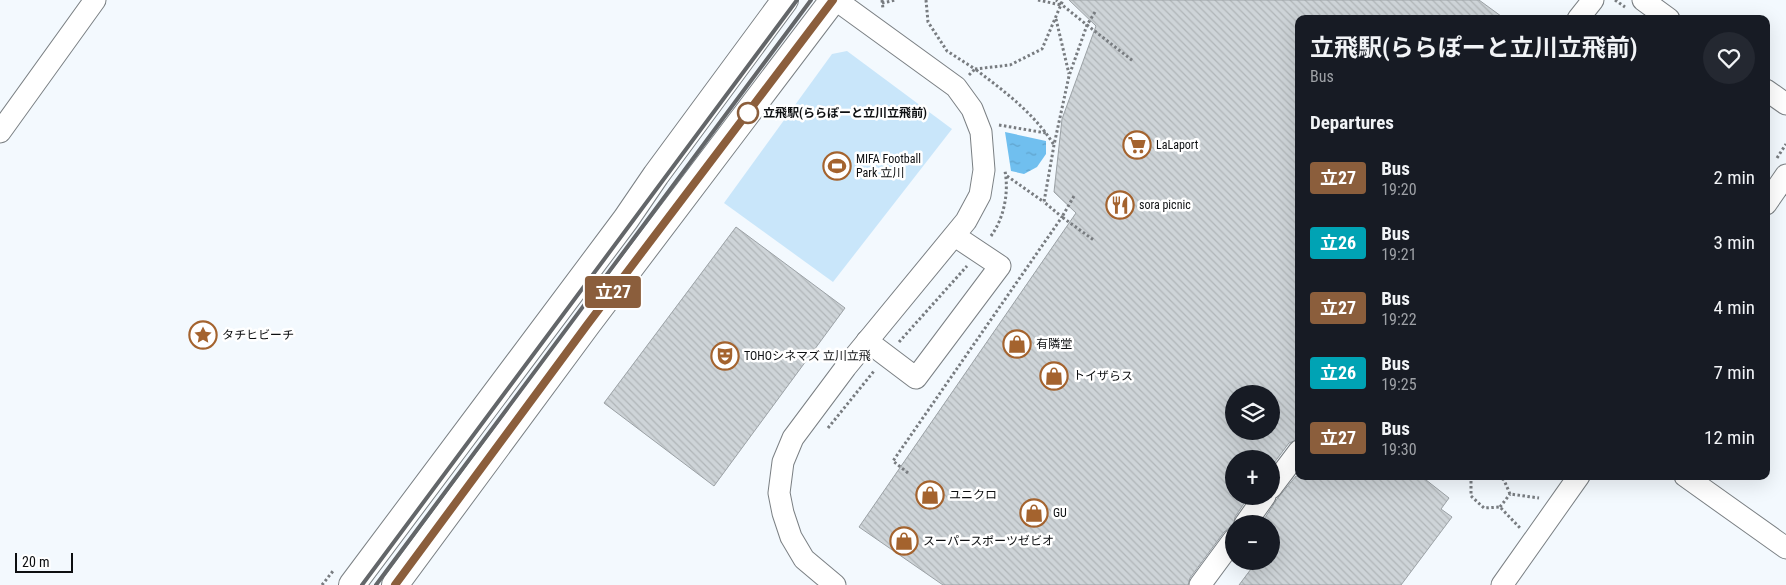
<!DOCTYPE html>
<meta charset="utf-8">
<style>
body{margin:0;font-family:"Roboto Condensed","Noto Sans JP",sans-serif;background:#242831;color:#f1f3f6;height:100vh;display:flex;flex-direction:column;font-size:19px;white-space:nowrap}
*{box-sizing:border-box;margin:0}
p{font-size:16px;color:#9ea1a6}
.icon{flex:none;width:28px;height:28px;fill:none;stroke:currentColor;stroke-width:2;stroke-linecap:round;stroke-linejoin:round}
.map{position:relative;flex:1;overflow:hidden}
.drawer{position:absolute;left:1295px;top:15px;width:475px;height:465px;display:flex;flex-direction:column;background:#171b24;border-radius:10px;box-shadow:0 5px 20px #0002}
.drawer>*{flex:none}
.badge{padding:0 10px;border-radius:4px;font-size:18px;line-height:32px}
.fabs{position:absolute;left:1225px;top:385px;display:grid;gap:10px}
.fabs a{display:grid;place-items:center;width:55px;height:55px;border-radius:50%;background:#171b24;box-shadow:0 5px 20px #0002;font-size:25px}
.scale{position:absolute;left:15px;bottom:12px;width:58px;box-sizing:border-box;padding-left:5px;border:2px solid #0d0f11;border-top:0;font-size:14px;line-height:18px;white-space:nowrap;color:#0d0f11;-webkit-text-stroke:4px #fff;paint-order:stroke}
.map>.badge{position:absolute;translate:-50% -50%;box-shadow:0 0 0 2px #fff}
h2{padding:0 15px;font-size:19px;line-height:45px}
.round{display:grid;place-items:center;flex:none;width:52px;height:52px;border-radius:26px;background:#242831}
.headline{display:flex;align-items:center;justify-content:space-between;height:85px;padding:0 15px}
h1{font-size:24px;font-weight:700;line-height:38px}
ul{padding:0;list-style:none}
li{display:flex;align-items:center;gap:15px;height:65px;padding:0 15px}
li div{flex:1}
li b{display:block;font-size:19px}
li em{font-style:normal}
li .badge{min-width:55px;font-weight:700;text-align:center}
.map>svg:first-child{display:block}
</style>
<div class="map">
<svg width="1786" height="585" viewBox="0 0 1786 585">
<defs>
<pattern id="water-ripples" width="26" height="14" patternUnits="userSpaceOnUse" patternTransform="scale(1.25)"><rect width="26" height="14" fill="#70bfef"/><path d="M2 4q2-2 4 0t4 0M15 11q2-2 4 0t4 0" fill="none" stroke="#60a3cc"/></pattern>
<pattern id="building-back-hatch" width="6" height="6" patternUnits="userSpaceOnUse" patternTransform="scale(1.25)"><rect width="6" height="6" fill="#ced4d8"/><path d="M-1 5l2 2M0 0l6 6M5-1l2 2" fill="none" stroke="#b0b5b8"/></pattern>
</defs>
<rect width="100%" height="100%" fill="#f3f9fe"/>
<!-- park -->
<path fill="#c9e6fa" d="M847 51 952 129 833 282 724 203 832 54Z"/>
<!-- water -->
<path fill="url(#water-ripples)" d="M1005 132 1046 141V154L1037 167 1024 174 1011 171Z"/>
<!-- building -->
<g fill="url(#building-back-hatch)" stroke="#9ba1a5" fill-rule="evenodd">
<path d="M1069 0H1479L1505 19H1299V439L1289 443 1271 467V459H1234V496H1249L1235 517 1233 527 1229 528 1224 532 1190 578 1188 585H943L859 527 1076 213 1054 192 1062 119 1096 26ZM1234 394H1271V431H1234Z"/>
<path d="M736 227 845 308 714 486 604 403Z"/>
<path d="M1296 476H1421L1449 498 1441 509 1452 517 1401 585H1239L1257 561H1271V524H1261L1277 499Z"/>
</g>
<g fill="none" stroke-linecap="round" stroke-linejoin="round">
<!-- minor casing -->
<g stroke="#7b8084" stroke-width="23">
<g id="minor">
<path d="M1643 0 1669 19"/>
<path d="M1578 19 1593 0"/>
<path d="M1766 90 1786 104"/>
<path d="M0 132 95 0"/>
<path d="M1766 204 1786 175"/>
<path d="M867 341 916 378 1000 266 955 236"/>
<path d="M1685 476 1786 548"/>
<path d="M1271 488 1299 451"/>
<path d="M1245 524 1265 496"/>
<path d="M835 585 804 559 791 537 783 513 779 493 783 462 793 438 846 367 966 221 980 195 984 170 981 132 972 109 956 87 836 0"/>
<path d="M1200 585 1234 539"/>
<path d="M1502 585 1579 476"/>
</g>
</g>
<!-- major casing -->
<g stroke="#7b8084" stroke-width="28">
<g id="major">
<path d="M352 585 626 219 656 175 785 0"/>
<path d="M395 585 587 325 833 0"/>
</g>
</g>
<!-- path -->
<g stroke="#787c80" stroke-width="3" stroke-dasharray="2.5 2.5" stroke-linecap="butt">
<path d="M882 0 883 9"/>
<path d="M926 0 928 22 947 51 975 69 1010 65 1042 49 1063 0"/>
<path d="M1038 0 1061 5"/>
<path d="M1615 0 1625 7"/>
<path d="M882 3 896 0"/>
<path d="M1095 12 1087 25 1133 61"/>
<path d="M1056 19 1069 74"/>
<path d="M969 75 975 69C1004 91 1034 113 1054 145"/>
<path d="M999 125 1046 133"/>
<path d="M1777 158 1786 144"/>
<path d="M1007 176 1044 202"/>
<path d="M1074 196 1062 217 1095 241"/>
<path d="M991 236C1004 218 1009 193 1005 171"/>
<path d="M899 342 967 266"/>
<path d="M828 428 874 371"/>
<path d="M908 473 893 461 1062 217 1044 202 1054 145 1069 76 1087 25 1056 0"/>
<path d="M1471 476V496L1484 508 1500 507 1520 528"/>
<path d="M1498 476 1504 480 1510 494 1539 498"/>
<path d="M1500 507 1510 494"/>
<path d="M322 585 333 571"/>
</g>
<!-- minor -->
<use href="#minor" stroke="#fff" stroke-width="21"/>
<!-- major -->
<use href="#major" stroke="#fff" stroke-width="26"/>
<!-- rail -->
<g stroke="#636669" stroke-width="4">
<path d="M362 585 797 0"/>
<path d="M376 585 811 0"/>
</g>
</g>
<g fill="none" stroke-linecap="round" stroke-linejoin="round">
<!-- line casing -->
<g stroke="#fff" stroke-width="11">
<path id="line" d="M395 585 587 325 833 0"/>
</g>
<!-- line -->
<use href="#line" stroke="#8b5e3c" stroke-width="8"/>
</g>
<!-- icons -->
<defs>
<g id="supermarket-ring" transform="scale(1.4375)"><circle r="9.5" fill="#fff" stroke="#a4632e" stroke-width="1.5"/><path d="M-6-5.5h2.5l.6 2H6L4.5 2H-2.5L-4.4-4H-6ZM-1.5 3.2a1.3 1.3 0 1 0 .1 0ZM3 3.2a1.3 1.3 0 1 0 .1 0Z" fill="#a4632e"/></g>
<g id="stadium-ring" transform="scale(1.4375)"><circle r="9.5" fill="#fff" stroke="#a4632e" stroke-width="1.5"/><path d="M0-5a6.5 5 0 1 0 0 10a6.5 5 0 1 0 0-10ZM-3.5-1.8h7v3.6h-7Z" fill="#a4632e"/></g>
<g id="restaurant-ring" transform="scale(1.4375)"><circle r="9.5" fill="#fff" stroke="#a4632e" stroke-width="1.5"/><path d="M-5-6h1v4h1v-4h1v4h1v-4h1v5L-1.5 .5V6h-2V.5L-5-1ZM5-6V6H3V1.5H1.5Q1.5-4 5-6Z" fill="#a4632e"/></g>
<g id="sight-ring" transform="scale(1.4375)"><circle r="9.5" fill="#fff" stroke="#a4632e" stroke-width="1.5"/><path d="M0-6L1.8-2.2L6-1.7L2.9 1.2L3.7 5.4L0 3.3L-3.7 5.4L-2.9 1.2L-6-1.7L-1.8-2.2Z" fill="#a4632e"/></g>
<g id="shop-ring" transform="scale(1.4375)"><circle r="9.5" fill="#fff" stroke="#a4632e" stroke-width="1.5"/><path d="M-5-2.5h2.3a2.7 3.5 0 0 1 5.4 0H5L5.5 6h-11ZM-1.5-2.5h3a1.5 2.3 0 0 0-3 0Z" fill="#a4632e"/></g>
<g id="theatre-ring" transform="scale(1.4375)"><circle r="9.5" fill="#fff" stroke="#a4632e" stroke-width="1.5"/><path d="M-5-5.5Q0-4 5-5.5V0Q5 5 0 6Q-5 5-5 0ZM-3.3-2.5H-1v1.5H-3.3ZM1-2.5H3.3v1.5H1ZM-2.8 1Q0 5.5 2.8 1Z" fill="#a4632e"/></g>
</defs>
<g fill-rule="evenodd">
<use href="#supermarket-ring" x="1137" y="145"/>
<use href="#stadium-ring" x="837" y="166"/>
<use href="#restaurant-ring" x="1120" y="205"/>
<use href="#sight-ring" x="203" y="335"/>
<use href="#shop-ring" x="1017" y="344"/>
<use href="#theatre-ring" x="725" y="356"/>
<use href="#shop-ring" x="1054" y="376"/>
<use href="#shop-ring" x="930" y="495"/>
<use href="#shop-ring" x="1034" y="513"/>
<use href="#shop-ring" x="904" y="541"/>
</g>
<!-- markers -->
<circle fill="#fff" stroke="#8b5e3c" stroke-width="2.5" cx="748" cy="113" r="10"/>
<g text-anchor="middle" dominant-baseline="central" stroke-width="5" stroke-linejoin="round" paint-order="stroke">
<!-- stop labels -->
<g font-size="12" font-weight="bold" fill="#0d0f11" stroke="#fff" text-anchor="start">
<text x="763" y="113">立飛駅(ららぽーと立川立飛前)</text>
</g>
<!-- poi labels -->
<g font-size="12" fill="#0d0f11" stroke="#fff" text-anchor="start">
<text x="1156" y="145">LaLaport</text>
<text x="856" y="159">MIFA Football<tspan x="856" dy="14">Park 立川</tspan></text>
<text x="1139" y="205">sora picnic</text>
<text x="222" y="335">タチヒビーチ</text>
<text x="1036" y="344">有隣堂</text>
<text x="744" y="356">TOHOシネマズ 立川立飛</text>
<text x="1073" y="376">トイザらス</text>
<text x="949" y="495">ユニクロ</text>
<text x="1053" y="513">GU</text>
<text x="923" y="541">スーパースポーツゼビオ</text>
</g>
</g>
</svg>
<div class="fabs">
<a><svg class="icon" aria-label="layers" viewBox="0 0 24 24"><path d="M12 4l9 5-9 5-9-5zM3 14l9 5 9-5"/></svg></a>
<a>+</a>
<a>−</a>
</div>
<div class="scale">20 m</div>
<b class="badge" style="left:613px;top:292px;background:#8b5e3c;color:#fff">立27</b>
<section class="drawer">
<div class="headline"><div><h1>立飛駅(ららぽーと立川立飛前)</h1><p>Bus</p></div><a class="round"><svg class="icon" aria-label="heart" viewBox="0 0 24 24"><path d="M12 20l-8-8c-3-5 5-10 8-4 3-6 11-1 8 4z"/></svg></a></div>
<h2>Departures</h2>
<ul>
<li><span class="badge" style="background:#8b5e3c;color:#fff">立27</span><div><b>Bus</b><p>19:20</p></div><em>2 min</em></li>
<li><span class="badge" style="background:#00a3b4;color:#fff">立26</span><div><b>Bus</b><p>19:21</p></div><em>3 min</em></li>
<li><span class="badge" style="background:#8b5e3c;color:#fff">立27</span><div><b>Bus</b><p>19:22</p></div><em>4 min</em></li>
<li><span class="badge" style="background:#00a3b4;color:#fff">立26</span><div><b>Bus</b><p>19:25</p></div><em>7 min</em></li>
<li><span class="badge" style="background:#8b5e3c;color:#fff">立27</span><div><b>Bus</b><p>19:30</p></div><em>12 min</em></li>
</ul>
</section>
</div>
